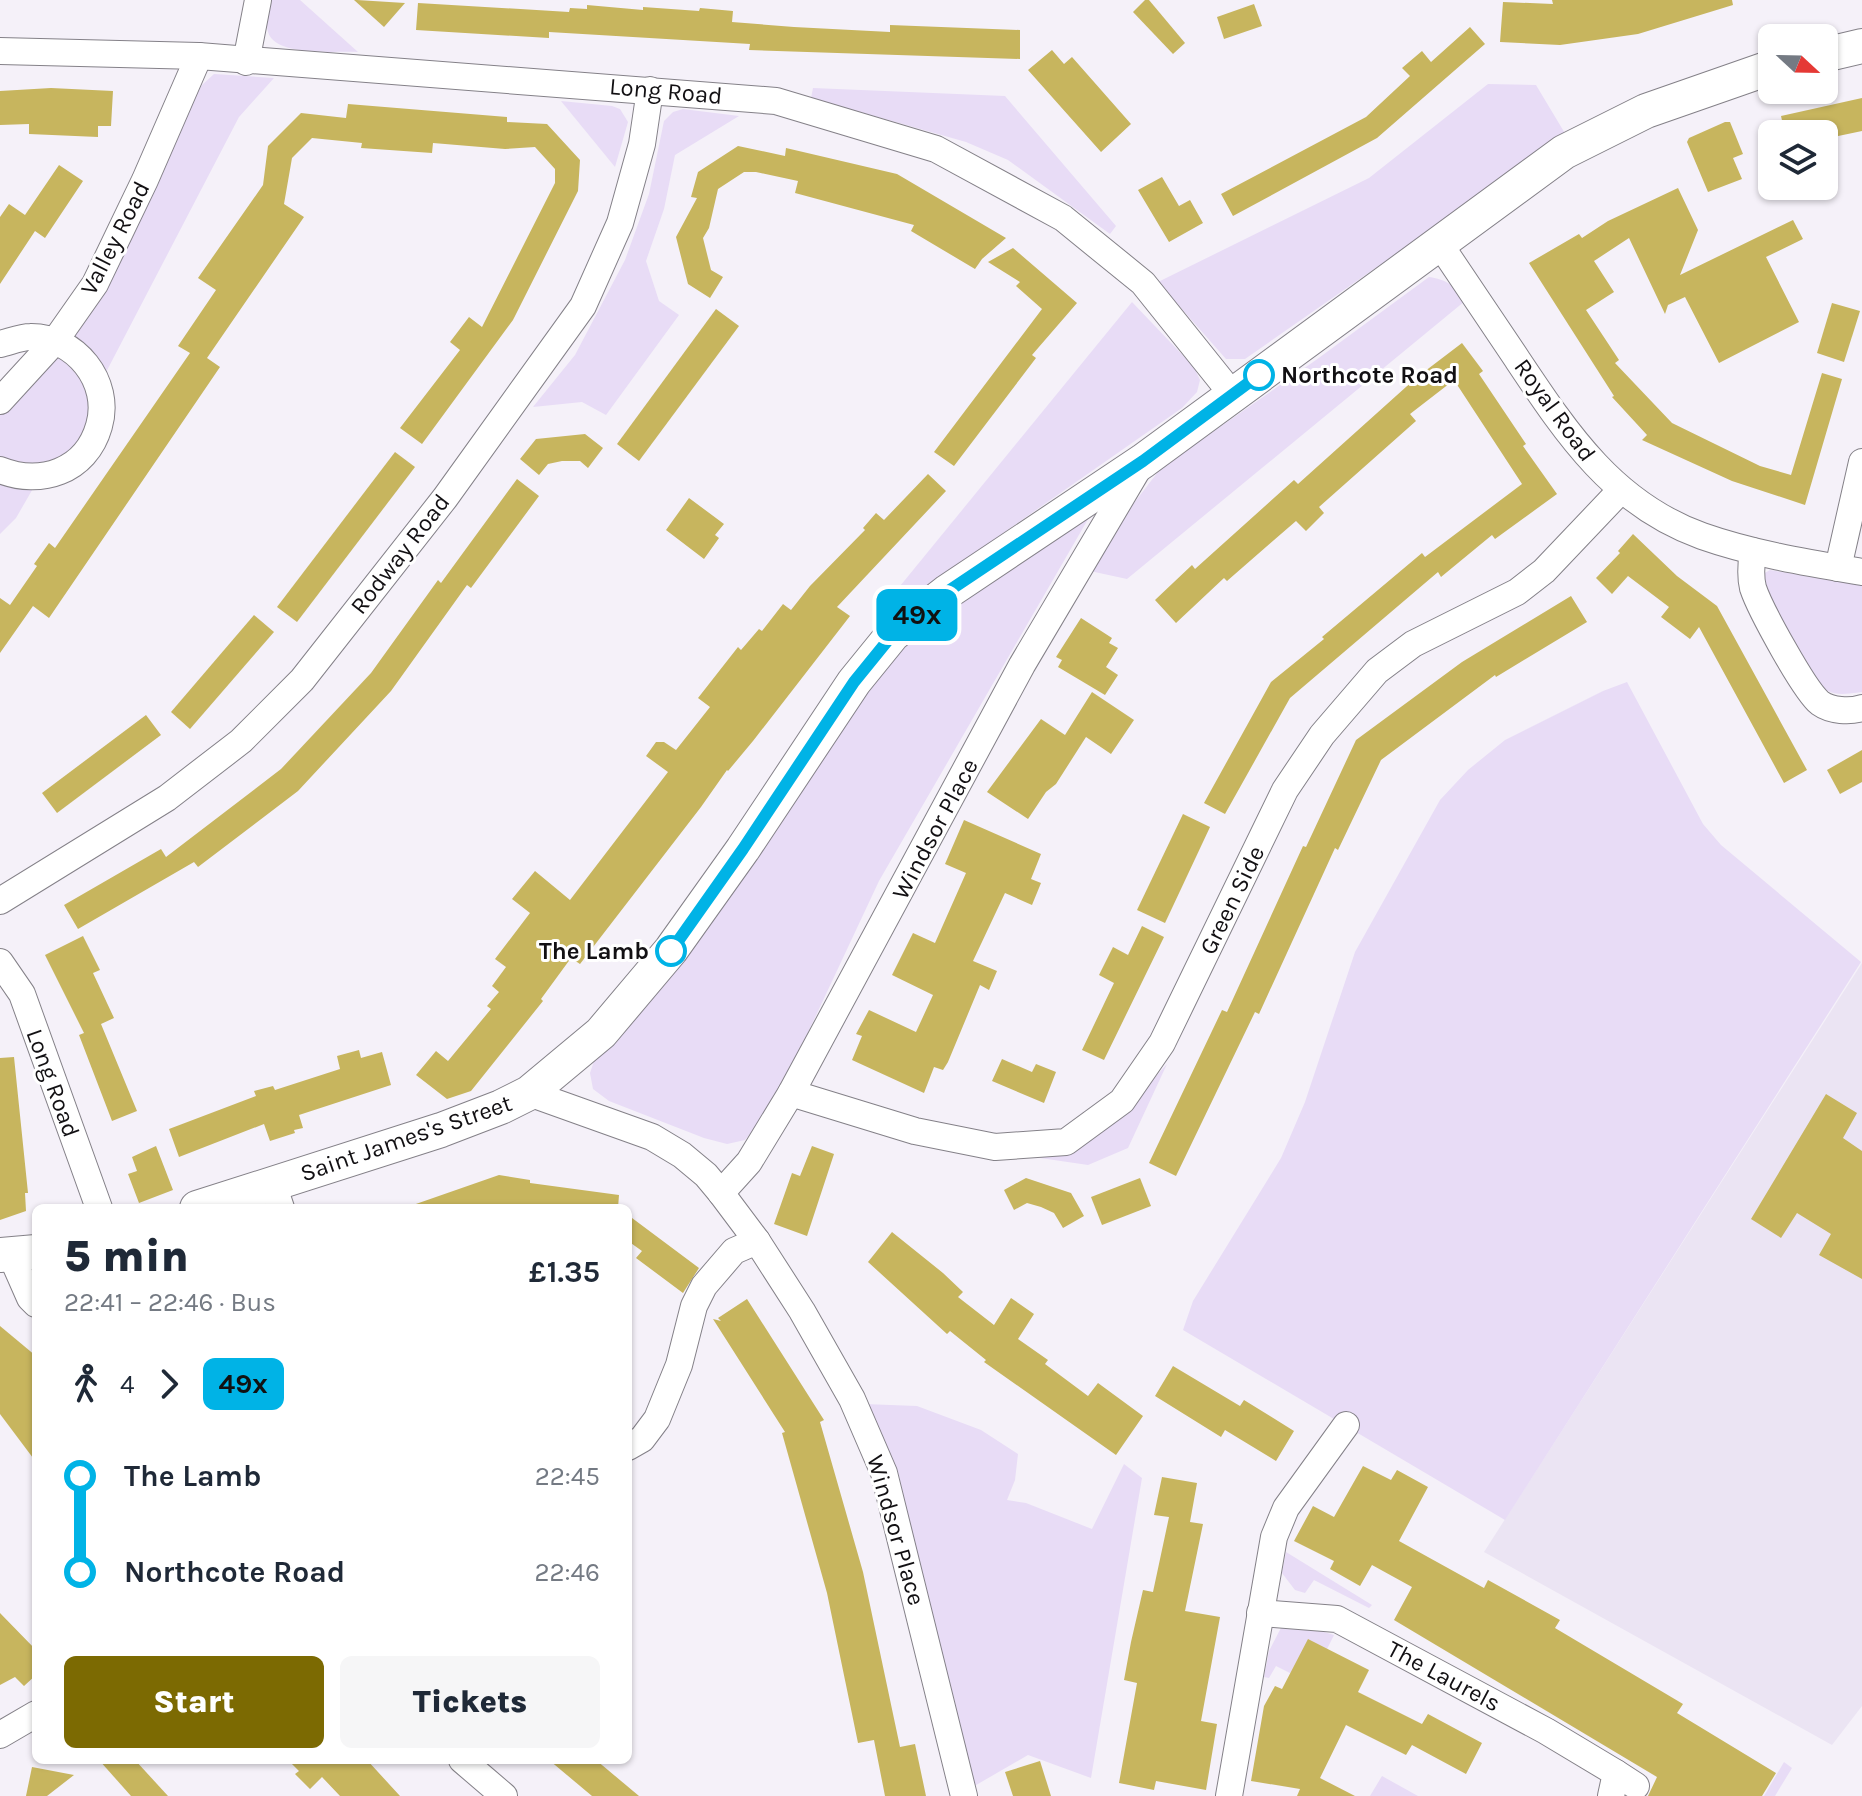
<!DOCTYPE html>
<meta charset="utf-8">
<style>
body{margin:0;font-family:Karla,sans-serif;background:#f6f6f7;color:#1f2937;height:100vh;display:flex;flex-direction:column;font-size:30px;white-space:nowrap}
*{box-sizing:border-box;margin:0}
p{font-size:26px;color:#747a83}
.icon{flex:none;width:44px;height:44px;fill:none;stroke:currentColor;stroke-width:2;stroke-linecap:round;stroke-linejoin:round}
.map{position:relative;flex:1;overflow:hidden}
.side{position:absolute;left:32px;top:1204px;width:600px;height:560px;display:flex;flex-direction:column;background:#fff;border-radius:12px;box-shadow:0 2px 6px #0004}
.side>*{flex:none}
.badge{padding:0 16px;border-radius:12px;font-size:28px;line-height:52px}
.needle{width:52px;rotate:112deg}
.fabs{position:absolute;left:1758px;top:24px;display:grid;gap:16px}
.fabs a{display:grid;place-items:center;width:80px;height:80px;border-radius:12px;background:#fff;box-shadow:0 2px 6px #0004;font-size:40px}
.map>.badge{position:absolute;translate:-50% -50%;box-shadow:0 0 0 4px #fff}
.legs{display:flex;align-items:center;gap:12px;height:88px;padding:0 32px;font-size:26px}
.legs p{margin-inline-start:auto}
.headline{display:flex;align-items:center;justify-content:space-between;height:136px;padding:0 32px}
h1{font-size:44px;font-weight:800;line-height:60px}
.primary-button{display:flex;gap:16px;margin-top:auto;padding:16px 32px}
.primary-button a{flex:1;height:92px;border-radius:12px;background:#7c6a02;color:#fff;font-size:32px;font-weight:800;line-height:92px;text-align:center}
.primary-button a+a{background:#f6f6f7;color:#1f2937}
ul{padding:0 32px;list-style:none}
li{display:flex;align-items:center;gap:28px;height:96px;font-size:30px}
li i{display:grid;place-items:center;width:12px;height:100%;margin:0 10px;background:currentColor}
li i::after{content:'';width:20px;height:20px;margin:-10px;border:6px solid;border-radius:50%;background:#fff}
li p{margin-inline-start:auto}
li:first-child i{background:linear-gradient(#0000 50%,currentColor 0)}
li:last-child i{background:linear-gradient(currentColor 50%,#0000 0)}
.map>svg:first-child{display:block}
</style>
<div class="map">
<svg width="1862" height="1796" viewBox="0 0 1862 1796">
<rect width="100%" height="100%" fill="#f5f1f9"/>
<!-- built -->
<path fill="#ebe4f3" d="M1862 963V1706L1832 1745 1484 1552Z"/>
<!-- green -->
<g fill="#e8dcf6">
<path d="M272 0H300L358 52C336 51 275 57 268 32 265 22 270 10 272 0Z"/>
<path d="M214 74 274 78 239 117 103 378 77 447 46 466 16 518 0 534V414L34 380 190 104 202 85Z"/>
<path d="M1488 84 1536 85 1566 135 1245 359H1226L1158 282 1369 178Z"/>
<path d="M813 88 1005 96 1116 226 1110 234 1008 160 966 142 811 98Z"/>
<path d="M561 101 612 106 620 109 628 122 615 167Z"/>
<path d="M683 109 739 116 675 155 664 209 646 261 659 301 679 315 606 415 582 402 533 407 575 355 625 260 649 194 664 121 673 112Z"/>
<path d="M1429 277C1448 280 1455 286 1465 301L1127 579 1090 571 1134 503 1161 468 1316 360Z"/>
<path d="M1132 302 1194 367 1200 380 1197 392 1182 408 893 610 887 602Z"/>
<path d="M1091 514 879 881 789 1073 769 1111 745 1140 727 1144 704 1138 609 1101 593 1089 590 1073 594 1061 656 992 870 679 942 611Z"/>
<path d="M1770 570 1862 585V692C1839 695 1829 697 1813 678L1763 588V574Z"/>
<path d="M1627 682 1703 824 1721 845 1861 962 1505 1520 1183 1330 1193 1301 1281 1158 1305 1102 1355 952 1440 800 1468 770 1505 740 1603 691Z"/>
<path d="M1167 1064 1128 1148 1088 1165 1020 1155 1118 1119Z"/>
<path d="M864 1404 917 1406 981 1430 1018 1454 1015 1480 1007 1500 1026 1503 1092 1529 1124 1464 1142 1478 1091 1778 1028 1755 971 1788 898 1472Z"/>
<path d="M1286 1552 1372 1605 1369 1608 1314 1580 1305 1593 1295 1590 1282 1573Z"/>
<path d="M1282 1626H1304L1334 1635 1327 1649 1290 1673 1276 1666 1269 1678 1264 1677 1269 1651Z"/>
<path d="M1784 1762 1792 1768 1775 1796H1764Z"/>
<path d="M1382 1776 1418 1796H1419H1370Z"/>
</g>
<!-- building -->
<g fill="#c7b55e">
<path d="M354 0H357L405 3 384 27Z"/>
<path d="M1145 0H1149L1185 43 1173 54 1133 12Z"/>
<path d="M1552 0H1732L1733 5 1638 34 1560 45 1500 42 1503 2 1553 4Z"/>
<path d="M418 3 569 12 570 8 587 9V5L643 10V7L699 11 700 8 733 11 732 22 794 27 890 32V25L1020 30V59L749 50 750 44 549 32V38L416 30Z"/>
<path d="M1254 4 1262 26 1224 39 1217 17Z"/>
<path d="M1470 27 1485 44 1377 138 1233 216 1221 194 1366 117 1410 76 1402 68 1422 51 1431 62Z"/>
<path d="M1052 50 1064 64 1072 57 1131 124 1101 152 1028 70Z"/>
<path d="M51 88 113 91 111 126H98V137L29 134V124L0 125V91Z"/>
<path d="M1862 98V131L1824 139V134H1785L1781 116Z"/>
<path d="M348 104 507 117V122L547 124 580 160 578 191 513 320 422 444 400 428 460 350 450 342 469 317 482 327 555 183V169L535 147 505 149 433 143 432 153 361 148 362 143 312 138 292 158 284 204 304 217 207 358 220 367 49 618 33 606 0 653V598L10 605 37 566 34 564 49 543 55 548 190 353 178 346 216 290 198 278 263 185 268 146 301 113 346 118Z"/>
<path d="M1725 122H1730L1743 154 1733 158 1742 179 1708 192 1687 142 1689 138Z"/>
<path d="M738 146 785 156 786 148 897 174 1006 238 982 259 975 269 911 231 914 225 795 193 798 181 756 172H744L718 189 709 228 703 238 711 270 723 277 710 298 688 284 676 237 697 198 691 197 698 172Z"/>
<path d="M59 165 83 181 45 238 35 231 0 284V217L9 204 25 215Z"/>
<path d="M1162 177 1179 206 1190 200 1203 223 1169 242 1138 190Z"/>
<path d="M1678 188 1698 230 1680 275 1793 220 1803 239 1766 257 1799 322 1719 363 1685 297 1668 305 1665 314 1629 238 1594 261 1614 292 1586 310 1619 360 1615 363 1672 423 1760 466 1791 475 1822 373 1842 379 1805 505 1732 481 1642 440 1647 435 1612 397 1614 396 1529 263 1579 234 1582 238 1608 221Z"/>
<path d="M1013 248 1077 303 1032 355 1036 358 954 466 934 452 1042 309 1016 286 1020 282 988 262Z"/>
<path d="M1832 303 1860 311 1844 362 1817 353Z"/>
<path d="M716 309 739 326 639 461 617 444Z"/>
<path d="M1462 343 1483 371 1479 374 1526 444 1523 446 1557 494 1495 539 1492 535 1441 577 1438 572 1290 698 1225 814 1204 803 1271 682 1324 639 1322 637 1422 553 1425 557 1522 484 1454 380 1410 414 1416 421 1319 507 1324 513 1306 531 1296 521 1227 581 1224 578 1176 623 1155 600 1192 565 1195 569 1294 480 1298 484 1416 378Z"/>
<path d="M585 434 603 448 588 468 580 461H562L548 464 539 475 520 459 536 439Z"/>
<path d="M395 452 415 467 297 622 277 607Z"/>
<path d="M928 474 946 491 837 607 850 616 753 741 728 771 727 770 701 807 580 964 571 958 541 999 543 1001 471 1091 447 1099 416 1075 436 1051 448 1061 491 1009 487 1006 499 992 492 986 506 967 495 959 530 913 512 899 535 871 570 900 668 772 646 756 656 742H664L676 750 710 707 698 698 738 647 741 650 759 629 762 631 783 604 791 610 810 586 865 530 863 528 876 513 884 520Z"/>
<path d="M517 479 539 496 471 588 467 585 391 691 298 791 198 867 194 862 78 929 64 905 161 849 166 857 281 769 371 673 438 580 441 583Z"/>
<path d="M689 498 724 524 715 535 719 538 704 559 666 530Z"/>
<path d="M1633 534 1677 576 1717 606 1807 770 1784 783 1699 627 1690 639 1661 617 1669 607 1628 576 1612 594 1596 578 1620 553 1618 551Z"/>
<path d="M1571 596 1587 622 1496 677 1495 675 1381 760 1338 850 1335 848 1259 1014 1255 1012 1176 1176 1149 1163 1222 1010 1227 1012 1303 846 1306 847 1356 740 1462 662Z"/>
<path d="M254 615 274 632 190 729 171 712Z"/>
<path d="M1081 618 1112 638 1109 643 1118 648 1106 667 1118 675 1105 695 1058 667 1062 660 1056 657Z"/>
<path d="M1092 692 1134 720 1111 754 1086 737 1056 784 1046 792 1028 819 987 792 1041 719 1065 735Z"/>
<path d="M146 715 161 735 57 813 42 793Z"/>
<path d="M1862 750V782L1840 794 1827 770Z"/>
<path d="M1183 814 1210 827 1165 923 1137 910Z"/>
<path d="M964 820 1041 854 1031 879 1041 883 1032 905 1005 893 973 961 997 971 989 990 980 985 948 1062 943 1070 934 1067 924 1093 852 1060 862 1036 856 1034 869 1010 916 1032 933 995 892 975 913 933 935 943 966 873 945 864Z"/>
<path d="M1142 926 1164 937 1104 1060 1082 1050 1114 983 1099 975 1113 947 1128 955Z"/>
<path d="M83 936 100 970 93 973 114 1018 101 1024 137 1111 112 1121 79 1035 84 1033 45 955Z"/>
<path d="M359 1050 361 1058 382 1052 391 1085 299 1115 303 1128 294 1130 295 1133 270 1141 264 1124 179 1157 169 1129 256 1096 254 1091 273 1086 275 1090 340 1069 337 1056Z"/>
<path d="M14 1057 28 1193H25L26 1211 0 1220V1058Z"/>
<path d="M1002 1059 1032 1072 1036 1064 1056 1072 1044 1103 992 1081Z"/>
<path d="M1826 1094 1857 1113 1843 1138 1862 1151V1279L1819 1255 1831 1234 1797 1213 1781 1238 1751 1219Z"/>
<path d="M156 1146 173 1190 139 1203 128 1174 137 1171 132 1157Z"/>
<path d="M812 1146 834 1154 807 1236 774 1224 792 1173 800 1176Z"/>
<path d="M499 1175 530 1180V1183L619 1195 618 1208H414L413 1205Z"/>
<path d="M1026 1178 1071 1193 1084 1216 1063 1228 1054 1213 1041 1207 1027 1203 1014 1210 1004 1190Z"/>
<path d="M1140 1178 1151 1206 1102 1225 1091 1197Z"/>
<path d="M628 1215 699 1268 683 1293 636 1258 642 1251 628 1241Z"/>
<path d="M892 1232 943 1273 963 1292 958 1297 994 1325 1011 1298 1034 1314 1018 1339 1048 1360 1045 1364 1088 1396 1098 1383 1143 1416 1116 1455 984 1362 986 1360 950 1331 947 1334 868 1262Z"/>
<path d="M747 1299 824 1420 820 1422 863 1572 900 1747 915 1744 926 1796H885L874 1740 858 1743 827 1593 782 1433 785 1432 713 1319 721 1321 718 1318Z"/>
<path d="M0 1326 36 1356V1462L0 1414Z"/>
<path d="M1173 1366 1240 1406 1244 1400 1294 1431 1276 1461 1225 1430 1221 1437 1155 1396Z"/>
<path d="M1363 1466 1391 1480 1397 1470 1428 1487 1399 1541 1484 1588 1488 1580 1560 1620 1555 1628 1683 1704 1677 1713 1776 1773 1762 1796H1648L1657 1777 1394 1620 1412 1587 1372 1565 1360 1586 1330 1569 1334 1561 1294 1541 1313 1506 1334 1517Z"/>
<path d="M1162 1477 1197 1483 1190 1522 1203 1524 1185 1611 1220 1617 1201 1721 1217 1724 1206 1790 1156 1781 1154 1790 1119 1783 1137 1683 1124 1680 1131 1642 1143 1590 1153 1592 1169 1517 1154 1515Z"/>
<path d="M0 1613 36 1650V1675L24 1686 15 1677 0 1685Z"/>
<path d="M1308 1639 1369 1670 1358 1692 1422 1724 1428 1714 1482 1743 1466 1774 1412 1745 1406 1755 1346 1725 1320 1778 1355 1796H1297L1300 1789 1251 1781 1264 1706 1275 1686 1282 1689Z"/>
<path d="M99 1760H135L168 1796H131Z"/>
<path d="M288 1760H367L400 1796H340L322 1777 310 1789 295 1774 299 1771Z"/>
<path d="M549 1760H596L639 1796H592Z"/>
<path d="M1040 1761 1051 1796H1013L1005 1772Z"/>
<path d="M32 1767 74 1775 47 1796H26Z"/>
</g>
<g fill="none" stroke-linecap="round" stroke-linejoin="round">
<!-- minor casing -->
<g stroke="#848188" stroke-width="28">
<g id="minor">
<path d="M0 51 199 56 776 101 936 149 1063 218 1143 283 1232 394"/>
<path d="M246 62 258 0"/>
<path d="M1439 243C1465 282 1491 320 1517 359 1567 434 1613 504 1702 536 1753 554 1809 563 1862 572"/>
<path d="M0 344C9 342 21 337 30 337 75 336 112 382 99 426 86 472 40 486 0 470"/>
<path d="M0 401 55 341 95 284 145 180 199 56"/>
<path d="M1753 551C1751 564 1750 576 1753 588 1760 609 1804 690 1820 703 1831 711 1850 712 1862 708"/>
<path d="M1838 568 1862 462"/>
<path d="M0 901 167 798 241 741 302 680 445 498 583 306 620 223 642 144 650 90"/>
<path d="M0 962 22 994 99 1208"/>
<path d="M529 1093 652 1137 682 1155 706 1175 721 1193 757 1241 802 1311 852 1399 884 1473 964 1796"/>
<path d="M791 1093 915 1131 995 1147 1066 1142 1122 1101 1162 1043 1285 790 1322 735 1377 671 1413 644 1517 592 1544 571 1621 490"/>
<path d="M273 1184 281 1208"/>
<path d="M721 1193 749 1162 791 1093 1022 665 1141 464"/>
<path d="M11 1255 30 1298 36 1304"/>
<path d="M628 1447 642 1439 657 1419 679 1365 694 1306 704 1286 734 1251 757 1241"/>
<path d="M1260 1613 1337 1619 1546 1731 1616 1773 1611 1796"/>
<path d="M0 1735 36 1714"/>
<path d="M462 1760 504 1796"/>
<path d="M1616 1773 1636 1786"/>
<path d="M1229 1796 1274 1537 1286 1508 1346 1425"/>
</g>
</g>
<!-- tertiary casing -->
<g stroke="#848188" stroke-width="36">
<g id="tertiary">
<path d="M1824 55 1862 46"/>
<path d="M197 1208 441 1130 501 1107 529 1093 601 1033 671 950 743 849 854 682 893 634 947 592 1143 461 1564 152 1646 111 1772 67"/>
<path d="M0 1255 36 1252"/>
</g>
</g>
<!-- minor -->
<use href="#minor" stroke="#fff" stroke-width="26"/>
<!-- tertiary -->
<use href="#tertiary" stroke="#fff" stroke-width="34"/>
</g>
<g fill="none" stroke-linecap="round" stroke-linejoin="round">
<!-- line-1 casing -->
<g stroke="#fff" stroke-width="18">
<path id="line-1" d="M671 951 743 849 854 682 893 634 947 592 1143 461 1259 375"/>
</g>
<!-- line-1 -->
<use href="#line-1" stroke="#00b3e6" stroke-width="12"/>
</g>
<!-- markers -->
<g fill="#fff" stroke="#00b3e6" stroke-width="4">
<circle cx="1259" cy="375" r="14"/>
<circle cx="671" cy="951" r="14"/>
</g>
<g text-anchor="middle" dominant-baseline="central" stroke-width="6" stroke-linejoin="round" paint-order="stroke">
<!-- street labels -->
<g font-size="24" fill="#121013" stroke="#fff">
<text transform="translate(666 91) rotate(5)">Long Road</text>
<text transform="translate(115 238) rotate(-63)">Valley Road</text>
<text transform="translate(1555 410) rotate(54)">Royal Road</text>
<text transform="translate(400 554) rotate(-52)">Rodway Road</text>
<text transform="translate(935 829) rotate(-62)">Windsor Place</text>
<text transform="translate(1232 900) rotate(-64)">Green Side</text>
<text transform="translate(53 1083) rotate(70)">Long Road</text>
<text transform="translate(406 1138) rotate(-19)">Saint James's Street</text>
<text transform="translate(896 1530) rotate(74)">Windsor Place</text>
<text transform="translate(1444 1676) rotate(28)">The Laurels</text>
</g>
<!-- stop labels -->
<g font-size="24" font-weight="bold" fill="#121013" stroke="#fff" text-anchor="start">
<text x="1281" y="375">Northcote Road</text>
<text x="649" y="951" text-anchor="end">The Lamb</text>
</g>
</g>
</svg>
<div class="fabs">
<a><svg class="needle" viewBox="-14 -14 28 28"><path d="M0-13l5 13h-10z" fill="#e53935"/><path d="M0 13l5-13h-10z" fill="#747a83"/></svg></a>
<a><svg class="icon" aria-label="layers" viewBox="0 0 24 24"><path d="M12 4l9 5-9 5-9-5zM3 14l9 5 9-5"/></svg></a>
</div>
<b class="badge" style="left:917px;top:615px;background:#00b3e6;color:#111">49x</b>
<section class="side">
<div class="headline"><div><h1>5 min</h1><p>22:41 – 22:46 · Bus</p></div><b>£1.35</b></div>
<div class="legs"><svg class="icon" aria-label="walk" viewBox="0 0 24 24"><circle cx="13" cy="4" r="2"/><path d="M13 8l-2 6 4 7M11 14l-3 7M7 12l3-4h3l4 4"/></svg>4<svg class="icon" aria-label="forward" viewBox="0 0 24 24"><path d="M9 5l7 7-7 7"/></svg><b class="badge" style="background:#00b3e6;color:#111">49x</b></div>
<ul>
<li><i style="color:#00b3e6"></i><b>The Lamb</b><p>22:45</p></li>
<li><i style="color:#00b3e6"></i><b>Northcote Road</b><p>22:46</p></li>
</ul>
<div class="primary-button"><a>Start</a><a>Tickets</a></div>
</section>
</div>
